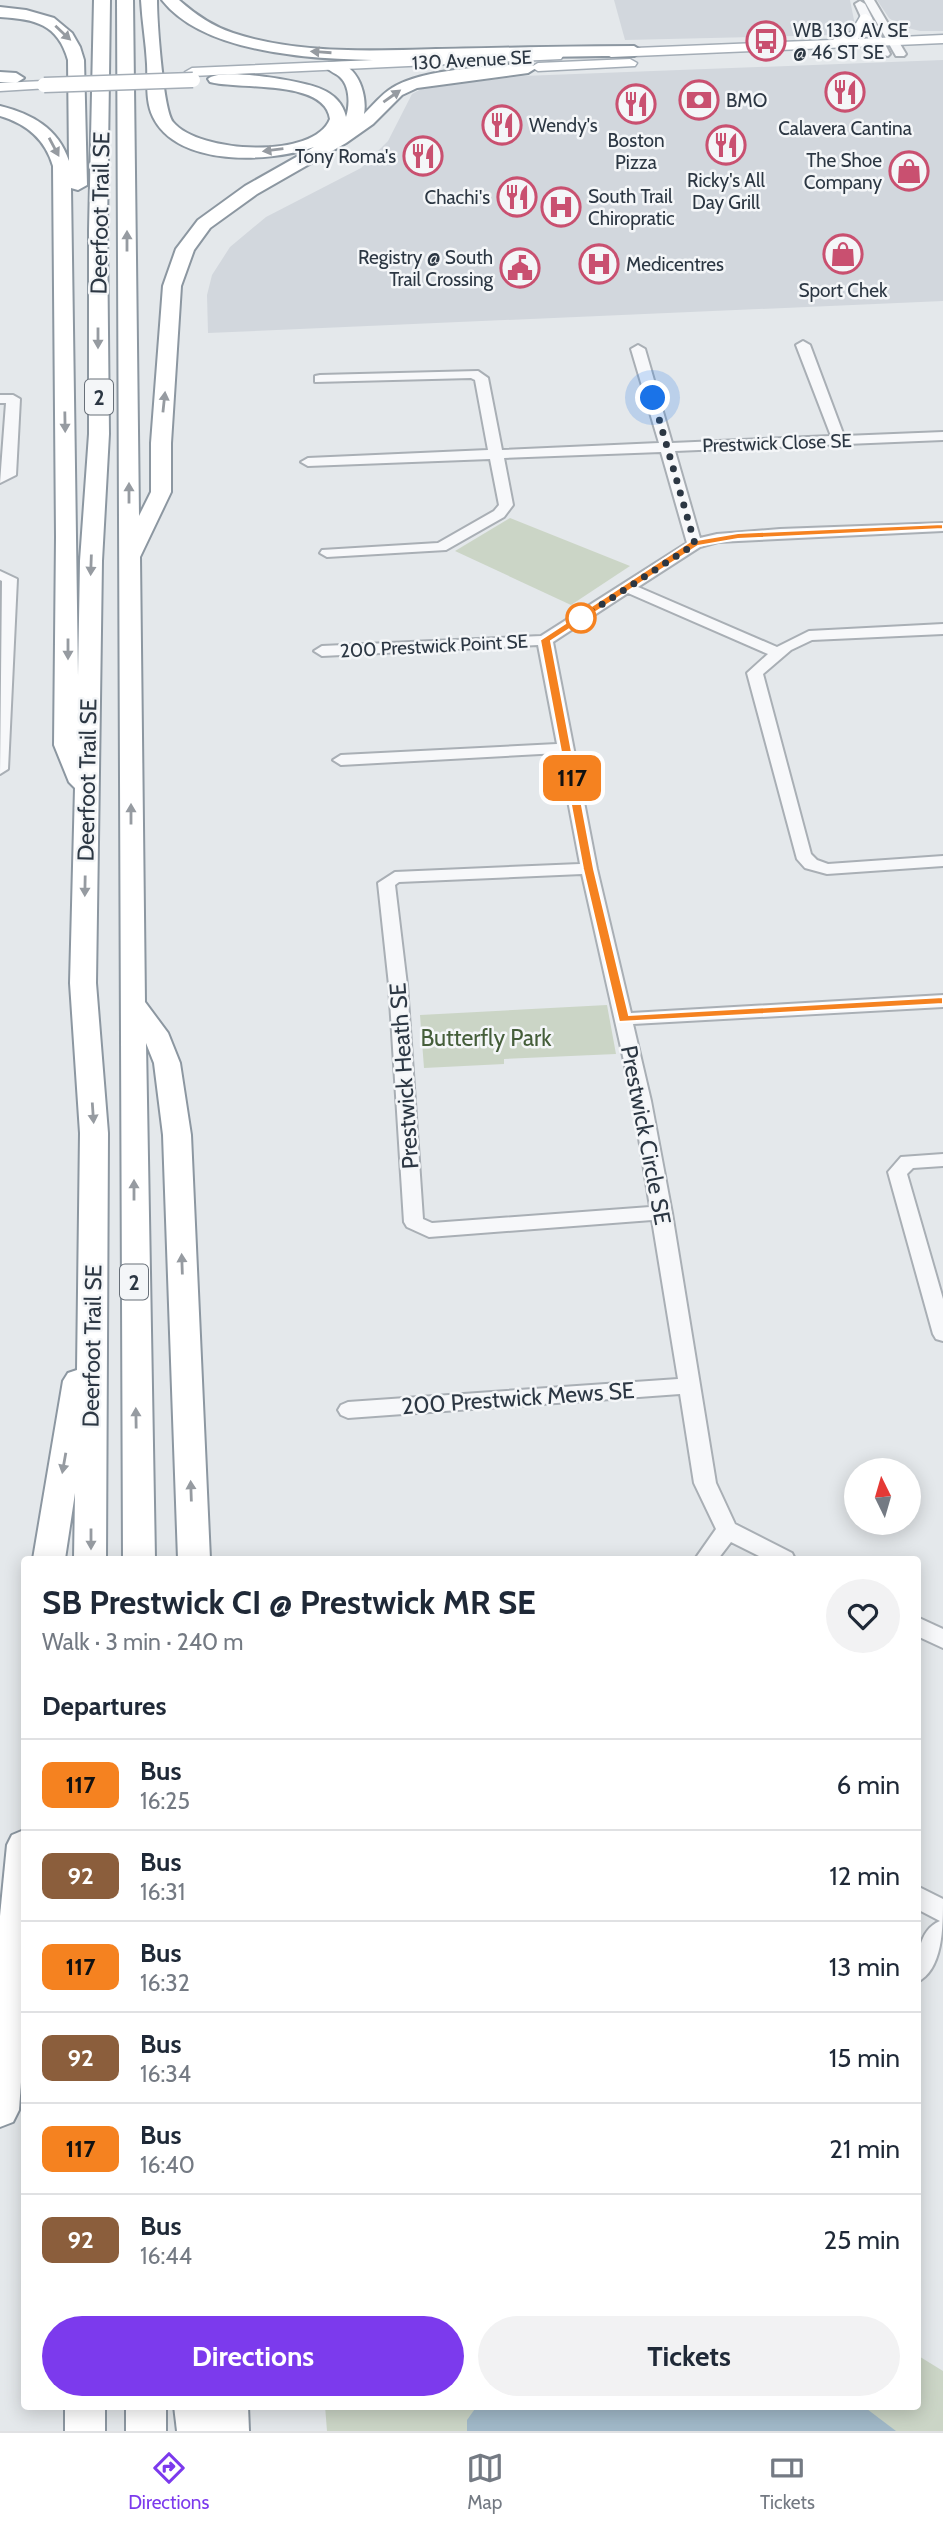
<!DOCTYPE html>
<meta charset="utf-8">
<style>
body{margin:0;font-family:Cabin,sans-serif;background:#f2f2f3;color:#1f2937;height:100vh;display:flex;flex-direction:column;font-size:26px;white-space:nowrap}
*{box-sizing:border-box;margin:0}
p{font-size:23px;color:#747a83}
.icon{flex:none;width:38px;height:38px;fill:none;stroke:currentColor;stroke-width:2;stroke-linecap:round;stroke-linejoin:round}
.map{position:relative;flex:1;overflow:hidden}
.drawer{position:absolute;left:21px;top:1556px;width:900px;height:854px;display:flex;flex-direction:column;background:#fff;border-radius:7px;box-shadow:0 4px 18px #0003}
.drawer>*{flex:none}
.badge{padding:0 14px;border-radius:10px;font-size:24px;line-height:46px}
.needle{width:46px;rotate:355deg}
.controls{position:absolute;left:844px;top:1458px;display:grid;gap:14px}
.controls a{display:grid;place-items:center;width:77px;height:77px;border-radius:50%;background:#fff;box-shadow:0 4px 18px #0003;font-size:35px}
.you{position:absolute;width:35px;height:35px;margin:-18px;border:5px solid #fff;border-radius:50%;background:#1a73e8;box-shadow:0 0 0 10px #1a73e833}
.map>.badge{position:absolute;translate:-50% -50%;box-shadow:0 0 0 4px #fff}
h2{padding:0 21px;font-size:26px;line-height:63px}
.round{display:grid;place-items:center;flex:none;width:74px;height:74px;border-radius:37px;background:#f2f2f3}
.summary{display:flex;align-items:center;justify-content:space-between;height:119px;padding:0 21px}
h1{font-size:33px;font-weight:700;line-height:52px}
.cta{display:flex;gap:14px;margin-top:auto;padding:14px 21px}
.cta a{flex:1;height:80px;border-radius:42px;background:#7c3aed;color:#fff;font-size:28px;font-weight:700;line-height:80px;text-align:center}
.cta a+a{background:#f2f2f3;color:#1f2937}
ul{padding:0;list-style:none}
li{display:flex;align-items:center;gap:21px;height:91px;padding:0 21px;border-top:2px solid #e0e1e3}
li div{flex:1}
li b{display:block;font-size:26px}
li em{font-style:normal}
li .badge{min-width:77px;font-weight:700;text-align:center}
.tabs{display:flex;justify-content:space-around;align-items:center;height:98px;border-top:2px solid #e0e1e3;background:#fff;font-size:19px;color:#747a83}
.tabs a{display:grid;justify-items:center;gap:4px}
.tabs .active{color:#7c3aed}
.map>svg:first-child{display:block}
</style>
<div class="map">
<svg width="943" height="2431" viewBox="0 0 943 2431">
<rect width="100%" height="100%" fill="#e4e8eb"/>
<!-- built -->
<g fill="#d2d7dd">
<path d="M614 0H850L855 25 848 33 836 35 625 40Z"/>
<path d="M877 0H943V31H920L900 26 889 18Z"/>
<path d="M943 60V301L208 333 207 295 212 275 230 247 266 217 361 168 388 141 412 94 423 88 523 76Z"/>
</g>
<!-- green -->
<g fill="#cbd5c6">
<path d="M510 518 630 566 571 605 455 551Z"/>
<path d="M607 1005 616 1054 504 1059V1064L424 1068 420 1015Z"/>
<path d="M917 2355 943 2371V2431H327L325 2406H917Z"/>
</g>
<!-- water -->
<path fill="#a1b9c9" d="M477 2406H863L896 2431H467V2420Z"/>
<!-- building -->
<path fill="#bbc1c8" d="M853 81 861 98 836 99 827 82Z"/>
<g fill="none" stroke-linecap="round" stroke-linejoin="round">
<!-- minor casing -->
<g stroke="#a9afb5" stroke-width="4">
<g id="minor">
<path d="M864 0H874L906 54 904 56H896Z"/>
<path d="M860 1 865 4 890 54 888 56 878 54 855 4Z"/>
<path d="M803 341 810 345 844 436 943 432V440L675 451 700 538 717 534 780 529 943 523V531L718 542 700 547 638 587 777 647 809 631 943 624V634L812 640 791 650 763 674 811 854 817 860 828 864 943 856V866L827 874 805 868 797 859 747 673 768 654 628 593 553 642 597 869 631 1013 943 995V1007L633 1024 651 1101 672 1213 716 1483 735 1524 792 1553 795 1559H765L731 1542 718 1559H695L716 1529 694 1483 680 1394 348 1418 341 1415 338 1410 341 1405 348 1402 678 1379 652 1220 429 1237 407 1227 404 1222 389 985 378 883 395 872 580 864 559 753 341 765 333 760 341 755 557 744 538 645 322 656 314 651 322 646 541 636 687 543 661 452 504 458 513 505 504 517 446 550 327 557 320 553 322 550 438 543 494 511 499 505 490 459 308 466 301 462 308 458 488 450 475 380 471 378 315 382V376L320 375 478 371 488 378 502 450 659 443 631 349 638 345 645 349 672 443 831 436 796 345ZM582 874 633 1101 650 1207 432 1223 423 1219 407 985 395 885 399 882Z"/>
<path d="M0 395H13L20 399 16 475 0 483 6 403H0Z"/>
<path d="M0 571 17 579 8 769 0 774 2 581 0 580Z"/>
<path d="M943 1154V1166L913 1168 907 1174 943 1299V1341L936 1339 933 1334 888 1172 901 1157Z"/>
<path d="M917 1617 943 1629V1648L917 1636Z"/>
<path d="M917 1886 943 1899C943 1927 943 1970 917 1982 917 1962 917 1930 940 1921L917 1909Z"/>
</g>
</g>
<!-- major casing -->
<g stroke="#a4adb6" stroke-width="3">
<g id="major">
<path d="M866 14 872 18 858 39 943 35V43L611 57 604 53 611 49 832 40 851 32 861 15Z"/>
<path d="M556 52 563 56 561 59 192 76 185 72 192 68Z"/>
<path d="M630 59 637 63 635 66 538 71 531 67 538 63Z"/>
<path d="M44 81 49 82V88L0 91V83Z"/>
</g>
</g>
<!-- highway casing -->
<g stroke="#8c97a1" stroke-width="4">
<g id="highway">
<path d="M94 0H110L107 230 109 434 102 561 96 983 108 1133 106 1559H74L75 1493 65 1559H33L63 1381 68 1373 77 1370 80 1133 70 983 75 788 69 782 54 745 56 537 53 166C45 139 27 124 0 116V106C32 114 58 128 69 161L68 60C58 24 35 19 0 17V7L26 10 54 18 72 33 80 47 84 60 87 185 78 190 71 188 78 676 80 561 89 434V230Z"/>
<path d="M117 0H133L139 516 151 492V443L163 286 176 249 198 220 245 186 314 147C269 163 177 167 153 117 145 100 148 82 147 64 146 43 142 21 141 0H157C157 20 163 110 173 122 198 153 314 160 330 119 325 79 239 90 210 82L208 79C220 67 304 81 321 89 333 94 343 103 346 117 350 105 350 86 340 77 336 73 330 72 326 67L328 64C355 57 368 93 364 114 373 105 382 94 392 88 423 68 491 67 528 63L536 68 528 73 417 88 402 95 373 124 346 143 257 194 210 228 194 250 181 286 171 443V492L140 557 145 1002 168 1033 180 1063 191 1135 210 1559H178L163 1135 154 1063 146 1043 155 1559H123Z"/>
<path d="M162 0H179C196 15 212 26 233 33 296 54 370 51 436 49 502 48 568 46 634 46L642 51 634 56C584 56 534 57 484 58 400 60 219 73 162 0Z"/>
<path d="M0 72 16 73 24 78 16 83 0 82Z"/>
<path d="M24 1830V2041L19 2110 13 2122 0 2127V1916L7 1845 12 1835Z"/>
<rect x="65" y="2406" width="40" height="25"/>
<rect x="126" y="2406" width="40" height="25"/>
<path d="M174 2406H248L249 2431H177Z"/>
</g>
</g>
<!-- minor -->
<use href="#minor" fill="#f7f8fa" fill-rule="evenodd"/>
<!-- major -->
<use href="#major" fill="#fff" fill-rule="evenodd"/>
<!-- highway -->
<use href="#highway" fill="#fff" fill-rule="evenodd"/>
<!-- major-bridge casing -->
<g stroke="#a4adb6" stroke-width="17" stroke-linecap="butt">
<path id="major-bridge" d="M44 85 193 80"/>
</g>
<!-- major-bridge -->
<use href="#major-bridge" stroke="#fff" stroke-width="14"/>
</g>
<!-- one-way arrows -->
<defs><path id="oneway-solid" d="M-6-.8H1V-3.2L6.5 0L1 3.2V.8H-6Z" transform="scale(1.75)"/></defs>
<g fill="#969ba1">
<use href="#oneway-solid" transform="translate(63 33) rotate(43)"/>
<use href="#oneway-solid" transform="translate(321 52) rotate(-176)"/>
<use href="#oneway-solid" transform="translate(392 96) rotate(-35)"/>
<use href="#oneway-solid" transform="translate(54 147) rotate(62)"/>
<use href="#oneway-solid" transform="translate(273 150) rotate(173)"/>
<use href="#oneway-solid" transform="translate(127 241) rotate(-90)"/>
<use href="#oneway-solid" transform="translate(98 338) rotate(90)"/>
<use href="#oneway-solid" transform="translate(164 402) rotate(-84)"/>
<use href="#oneway-solid" transform="translate(65 422) rotate(89)"/>
<use href="#oneway-solid" transform="translate(129 493) rotate(-90)"/>
<use href="#oneway-solid" transform="translate(91 565) rotate(92)"/>
<use href="#oneway-solid" transform="translate(68 649) rotate(90)"/>
<use href="#oneway-solid" transform="translate(131 814) rotate(-90)"/>
<use href="#oneway-solid" transform="translate(85 886) rotate(91)"/>
<use href="#oneway-solid" transform="translate(93 1113) rotate(86)"/>
<use href="#oneway-solid" transform="translate(134 1190) rotate(-90)"/>
<use href="#oneway-solid" transform="translate(182 1264) rotate(-92)"/>
<use href="#oneway-solid" transform="translate(136 1418) rotate(-91)"/>
<use href="#oneway-solid" transform="translate(64 1463) rotate(100)"/>
<use href="#oneway-solid" transform="translate(191 1491) rotate(-92)"/>
<use href="#oneway-solid" transform="translate(91 1539) rotate(90)"/>
</g>
<!-- line -->
<path fill="#f58220" stroke="#fff" stroke-width="2" d="M943 524V529L738 539 698 546 551 641 594 869 629 1015 943 997V1004L619 1022 583 869 540 640 691 541 738 533Z"/>
<g fill="none" stroke-linecap="round" stroke-linejoin="round">
<!-- walk -->
<path stroke="#2c3743" stroke-width="7" stroke-dasharray="0 12.6" d="M581 618 695 544 653 398"/>
</g>
<!-- icons -->
<defs>
<g id="bus-ring" transform="scale(2.0125)"><circle r="9.5" fill="#f4f6f8" stroke="#c95070" stroke-width="1.5"/><path d="M-5-6H5V4H4V6H2V4H-2V6H-4V4H-5ZM-3.5-4V0h7V-4ZM-3.5 1.2v1.5H-2V1.2ZM2 1.2v1.5H3.5V1.2Z" fill="#c95070"/></g>
<g id="restaurant-ring" transform="scale(2.0125)"><circle r="9.5" fill="#f4f6f8" stroke="#c95070" stroke-width="1.5"/><path d="M-5-6h1v4h1v-4h1v4h1v-4h1v5L-1.5 .5V6h-2V.5L-5-1ZM5-6V6H3V1.5H1.5Q1.5-4 5-6Z" fill="#c95070"/></g>
<g id="bank-ring" transform="scale(2.0125)"><circle r="9.5" fill="#f4f6f8" stroke="#c95070" stroke-width="1.5"/><path d="M-6-4H6V4H-6ZM0-2.3a2.3 2.3 0 1 0 0 4.6a2.3 2.3 0 1 0 0-4.6Z" fill="#c95070"/></g>
<g id="shop-ring" transform="scale(2.0125)"><circle r="9.5" fill="#f4f6f8" stroke="#c95070" stroke-width="1.5"/><path d="M-5-2.5h2.3a2.7 3.5 0 0 1 5.4 0H5L5.5 6h-11ZM-1.5-2.5h3a1.5 2.3 0 0 0-3 0Z" fill="#c95070"/></g>
<g id="hospital-ring" transform="scale(2.0125)"><circle r="9.5" fill="#f4f6f8" stroke="#c95070" stroke-width="1.5"/><path d="M-5-5h3v3.5h4V-5h3V5h-3V1.5h-4V5h-3Z" fill="#c95070"/></g>
<g id="civic-ring" transform="scale(2.0125)"><circle r="9.5" fill="#f4f6f8" stroke="#c95070" stroke-width="1.5"/><path d="M-.6-6.5H3V-4.5H.6V-3L4-1V1h2V6H-6V1h2V-1L-.6-3ZM-1.2 2.5V6h2.4V2.5Z" fill="#c95070"/></g>
</defs>
<g fill-rule="evenodd">
<use href="#bus-ring" x="766" y="41"/>
<use href="#restaurant-ring" x="845" y="92"/>
<use href="#bank-ring" x="699" y="100"/>
<use href="#restaurant-ring" x="636" y="104"/>
<use href="#restaurant-ring" x="502" y="125"/>
<use href="#restaurant-ring" x="726" y="145"/>
<use href="#restaurant-ring" x="423" y="156"/>
<use href="#shop-ring" x="909" y="171"/>
<use href="#restaurant-ring" x="517" y="197"/>
<use href="#hospital-ring" x="561" y="207"/>
<use href="#shop-ring" x="843" y="254"/>
<use href="#hospital-ring" x="599" y="264"/>
<use href="#civic-ring" x="520" y="268"/>
</g>
<!-- markers -->
<circle fill="#fff" stroke="#f58220" stroke-width="3.5" cx="581" cy="618" r="14"/>
<g text-anchor="middle" dominant-baseline="central" stroke-width="5" stroke-linejoin="round" paint-order="stroke">
<!-- far-poi labels -->
<g font-size="19" fill="#2c3743" stroke="#f4f6f8" text-anchor="start">
<text x="793" y="30">WB 130 AV SE<tspan x="793" dy="22">@ 46 ST SE</tspan></text>
<text x="726" y="100">BMO</text>
<text x="529" y="125">Wendy's</text>
<text x="845" y="128" text-anchor="middle">Calavera Cantina</text>
<text x="636" y="140" text-anchor="middle">Boston<tspan x="636" dy="22">Pizza</tspan></text>
<text x="396" y="156" text-anchor="end">Tony Roma's</text>
<text x="882" y="160" text-anchor="end">The Shoe<tspan x="882" dy="22">Company</tspan></text>
<text x="726" y="180" text-anchor="middle">Ricky's All<tspan x="726" dy="22">Day Grill</tspan></text>
<text x="588" y="196">South Trail<tspan x="588" dy="22">Chiropratic</tspan></text>
<text x="490" y="197" text-anchor="end">Chachi's</text>
<text x="493" y="257" text-anchor="end">Registry @ South<tspan x="493" dy="22">Trail Crossing</tspan></text>
<text x="626" y="264">Medicentres</text>
<text x="843" y="290" text-anchor="middle">Sport Chek</text>
</g>
<!-- far-street labels -->
<g font-size="19" fill="#2c3743" stroke="#f4f6f8">
<text transform="translate(472 60) rotate(-3)">130 Avenue SE</text>
<text transform="translate(777 443) rotate(-2)">Prestwick Close SE</text>
<text transform="translate(434 646) rotate(-3)">200 Prestwick Point SE</text>
</g>
<!-- shield labels -->
<g fill="#f4f6f8" stroke="#687079" stroke-width="2">
<rect x="85" y="379.5" width="28" height="35" rx="5"/>
<rect x="120" y="1264.5" width="28" height="35" rx="5"/>
</g>
<g font-size="21" font-weight="bold" fill="#2c3743">
<text x="99" y="397">2</text>
<text x="134" y="1282">2</text>
</g>
<!-- street labels -->
<g font-size="23" fill="#2c3743" stroke="#f4f6f8">
<text transform="translate(100 213) rotate(-89)">Deerfoot Trail SE</text>
<text transform="translate(87 780) rotate(-89)">Deerfoot Trail SE</text>
<text transform="translate(404 1076) rotate(-94)">Prestwick Heath SE</text>
<text transform="translate(646 1135) rotate(79)">Prestwick Circle SE</text>
<text transform="translate(92 1346) rotate(-89)">Deerfoot Trail SE</text>
<text transform="translate(518 1398) rotate(-4)">200 Prestwick Mews SE</text>
</g>
<!-- park labels -->
<g font-size="23" fill="#455e3a" stroke="#f4f6f8">
<text x="486" y="1038">Butterfly Park</text>
</g>
</g>
</svg>
<div class="controls">
<a><svg class="needle" viewBox="-14 -14 28 28"><path d="M0-13l5 13h-10z" fill="#e53935"/><path d="M0 13l5-13h-10z" fill="#747a83"/></svg></a>
</div>
<div class="you" style="left:653px;top:398px"></div>
<b class="badge" style="left:572px;top:778px;background:#f58220;color:#111">117</b>
<section class="drawer">
<div class="summary"><div><h1>SB Prestwick CI @ Prestwick MR SE</h1><p>Walk · 3 min · 240 m</p></div><a class="round"><svg class="icon" aria-label="heart" viewBox="0 0 24 24"><path d="M12 20l-8-8c-3-5 5-10 8-4 3-6 11-1 8 4z"/></svg></a></div>
<h2>Departures</h2>
<ul>
<li><span class="badge" style="background:#f58220;color:#111">117</span><div><b>Bus</b><p>16:25</p></div><em>6 min</em></li>
<li><span class="badge" style="background:#8b5e3c;color:#fff">92</span><div><b>Bus</b><p>16:31</p></div><em>12 min</em></li>
<li><span class="badge" style="background:#f58220;color:#111">117</span><div><b>Bus</b><p>16:32</p></div><em>13 min</em></li>
<li><span class="badge" style="background:#8b5e3c;color:#fff">92</span><div><b>Bus</b><p>16:34</p></div><em>15 min</em></li>
<li><span class="badge" style="background:#f58220;color:#111">117</span><div><b>Bus</b><p>16:40</p></div><em>21 min</em></li>
<li><span class="badge" style="background:#8b5e3c;color:#fff">92</span><div><b>Bus</b><p>16:44</p></div><em>25 min</em></li>
</ul>
<div class="cta"><a>Directions</a><a>Tickets</a></div>
</section>
</div>
<nav class="tabs">
<a class="active"><svg class="icon" aria-label="directions" viewBox="0 0 24 24"><path d="M12 3l9 9-9 9-9-9zM9 14v-3h6M13 9l2 2-2 2"/></svg>Directions</a>
<a><svg class="icon" aria-label="map" viewBox="0 0 24 24"><path d="M3 6l6-2 6 2 6-2v14l-6 2-6-2-6 2zM9 4v14M15 6v14"/></svg>Map</a>
<a><svg class="icon" aria-label="tickets" viewBox="0 0 24 24"><path d="M3 7h18v10H3zM15 7v10"/></svg>Tickets</a>
</nav>
